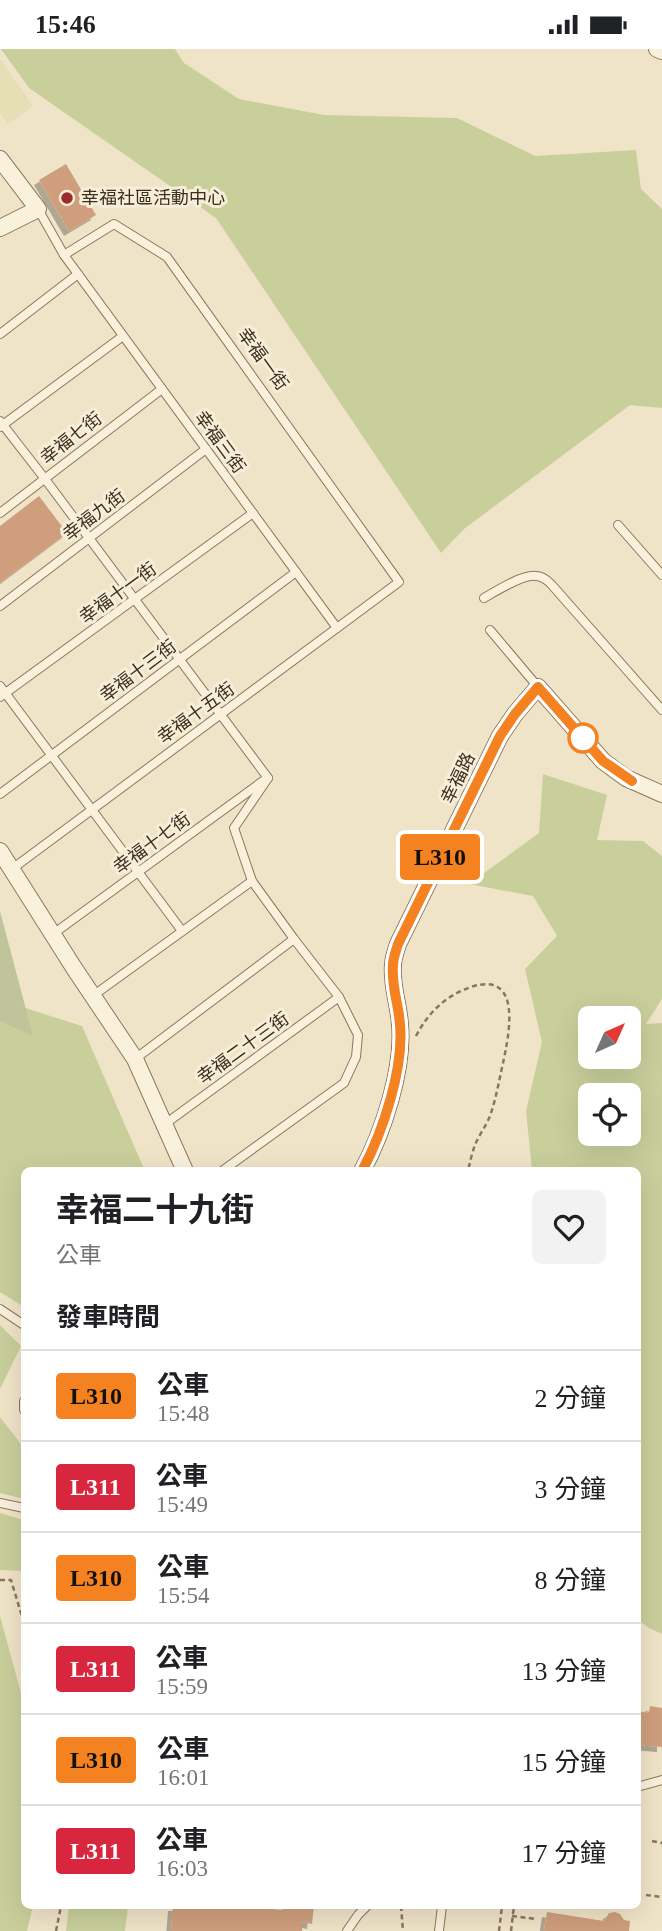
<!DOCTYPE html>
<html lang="zh-TW">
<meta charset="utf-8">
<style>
body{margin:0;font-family:"Times New Roman","Noto Sans TC",serif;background:#f2f2f2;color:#202124;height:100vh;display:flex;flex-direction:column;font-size:26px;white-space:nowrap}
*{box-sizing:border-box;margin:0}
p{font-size:23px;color:#757577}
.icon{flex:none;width:38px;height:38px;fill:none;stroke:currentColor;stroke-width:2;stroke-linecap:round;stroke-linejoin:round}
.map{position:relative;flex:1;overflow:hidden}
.side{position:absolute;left:21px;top:1118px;width:620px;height:742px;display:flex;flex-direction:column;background:#fff;border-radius:10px;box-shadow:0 7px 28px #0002}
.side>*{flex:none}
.badge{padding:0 14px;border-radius:5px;font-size:24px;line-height:46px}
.needle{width:46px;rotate:45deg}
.tools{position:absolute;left:578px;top:957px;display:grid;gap:14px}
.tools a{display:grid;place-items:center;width:63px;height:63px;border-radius:10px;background:#fff;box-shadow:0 7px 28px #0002;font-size:35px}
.map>.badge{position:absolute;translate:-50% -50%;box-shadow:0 0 0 4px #fff}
h2{padding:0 35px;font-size:26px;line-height:63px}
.round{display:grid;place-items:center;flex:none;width:74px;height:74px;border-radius:10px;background:#f2f2f2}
.summary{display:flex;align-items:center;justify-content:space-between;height:119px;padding:0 35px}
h1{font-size:33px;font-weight:700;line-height:52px}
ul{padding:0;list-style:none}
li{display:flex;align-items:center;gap:21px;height:91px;padding:0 35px;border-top:2px solid #e0e0e0}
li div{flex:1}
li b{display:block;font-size:26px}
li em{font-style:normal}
li .badge{min-width:77px;font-weight:700;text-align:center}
.status{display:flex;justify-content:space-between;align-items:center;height:49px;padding:0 35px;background:#fff;direction:ltr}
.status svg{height:19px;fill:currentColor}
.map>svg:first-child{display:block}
</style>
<div class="status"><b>15:46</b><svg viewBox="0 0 49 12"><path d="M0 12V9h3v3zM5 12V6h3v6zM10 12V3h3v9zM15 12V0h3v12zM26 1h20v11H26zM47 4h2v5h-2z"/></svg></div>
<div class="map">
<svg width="662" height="1882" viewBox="0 0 662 1882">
<defs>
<filter id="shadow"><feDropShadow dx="-5" dy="5" stdDeviation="0" flood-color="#0004"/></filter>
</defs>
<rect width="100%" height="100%" fill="#f0e4c8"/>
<!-- farmland -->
<path fill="#e6deb5" d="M0 10 33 57 8 75 0 64Z"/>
<!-- green -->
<g fill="#c9cf9b" fill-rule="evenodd">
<path d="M1 0H175L184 14 239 50 324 66 457 69 535 107 636 101 641 140 662 160V359L630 356 464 480 441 504 216 169 29 39Z"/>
<path d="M543 725 607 746 597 791 643 792 662 807V950L646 975 662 974V1585L649 1579 637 1570V1122H532L526 1062 542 993 525 920 557 887 533 847 469 835 539 784ZM590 970H628V1008H590ZM590 1046H628V1085H590Z"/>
<path d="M0 951 82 977 145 1122H24V1258L0 1243Z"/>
<path d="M0 1276 21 1297 0 1340Z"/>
<path d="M0 1368 24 1399V1450L0 1444Z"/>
<path d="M0 1464 24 1471V1531L22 1522 0 1521Z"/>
<path d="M0 1567 24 1655V1857H33L27 1882H0Z"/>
<path d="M69 1857H128L125 1882H66Z"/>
</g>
<!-- cemetery -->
<path fill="#bfc49a" d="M0 862 33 987 0 972Z"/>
<!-- building -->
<g fill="#cf9f7d" filter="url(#shadow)">
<path d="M66 115 96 166 69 182 39 131Z"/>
<path d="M39 447 67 484 0 534V477Z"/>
<path d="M650 1657 662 1659V1698L637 1696V1662L649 1664Z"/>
<path d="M173 1857H240L282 1861 283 1857H314L312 1875 302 1873V1882H171Z"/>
<path d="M547 1863 604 1872 609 1864 615 1863 620 1865 624 1871 630 1872 629 1882H544Z"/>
</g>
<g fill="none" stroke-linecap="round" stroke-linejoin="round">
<!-- lane casing -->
<g stroke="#8d765c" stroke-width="10">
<g id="lane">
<path d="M38 160 64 206 337 579"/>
<path d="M0 285 78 225"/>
<path d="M0 372 45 430 268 729"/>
<path d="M0 378 123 287"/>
<path d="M0 464 162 340"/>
<path d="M618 476 662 526"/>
<path d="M484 549C496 542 523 525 536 527 542 527 547 531 551 535L662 661"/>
<path d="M0 557 206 400"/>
<path d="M490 581 538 638"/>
<path d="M0 637 182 882"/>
<path d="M0 648 253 464"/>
<path d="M0 745 296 523"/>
<path d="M12 820 399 533 167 208 114 175 64 206"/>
<path d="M53 885 263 732"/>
<path d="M94 946 252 832"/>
<path d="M135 1010 294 890"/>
<path d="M165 1075 339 948"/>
<path d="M222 1122 344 1034 356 1008 358 986 339 948 294 890 252 832 234 779 268 729"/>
<path d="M0 1260 24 1276"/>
<path d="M24 1352V1361"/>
<path d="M0 1454 24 1459"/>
<path d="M637 1738 662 1731"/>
<path d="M347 1882 358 1866 367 1857"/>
<path d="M439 1882 442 1857"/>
</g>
</g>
<!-- street casing -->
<g stroke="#8d765c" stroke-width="18">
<g id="street">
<path d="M657 0 662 2"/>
<path d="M0 110 38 160 0 179"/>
<path d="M0 802 74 919 135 1010 185 1122"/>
<path d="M362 1122C383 1084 404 1019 400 976 399 956 391 936 393 916 393 909 396 902 398 895L500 687 515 665 538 638 603 712 626 729 662 745"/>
</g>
</g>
<!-- path -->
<g stroke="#8d765c" stroke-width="2.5" stroke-dasharray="5 3.5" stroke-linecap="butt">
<path d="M416 987C428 964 445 947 471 938 523 921 509 986 503 1014 499 1032 496 1050 490 1067 486 1077 479 1086 475 1096 472 1104 470 1113 468 1122"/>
<path d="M0 1531H11L24 1574"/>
<path d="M652 1792 662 1794"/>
<path d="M646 1846 662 1848"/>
<path d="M401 1857 403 1882"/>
<path d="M512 1867 536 1870"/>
<path d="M56 1882 61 1857"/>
<path d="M499 1882 502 1857"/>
<path d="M511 1882 514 1857"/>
</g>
<!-- lane -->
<use href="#lane" stroke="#faf1dc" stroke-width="8"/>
<!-- street -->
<use href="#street" stroke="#faf1dc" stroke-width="16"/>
</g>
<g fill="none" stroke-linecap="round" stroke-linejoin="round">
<!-- line casing -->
<g stroke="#fff" stroke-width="16">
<path id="line" d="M362 1122C383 1083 404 1019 400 976 399 956 391 937 393 916 393 909 396 902 398 895L500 687 515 665 538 638 603 712 632 732"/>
</g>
<!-- line -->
<use href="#line" stroke="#f58220" stroke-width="10"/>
</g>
<!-- markers -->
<circle fill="#9e2a2b" stroke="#f7eed8" stroke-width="2.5" cx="67" cy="149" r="7"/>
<circle fill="#fff" stroke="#f58220" stroke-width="3.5" cx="583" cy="689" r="14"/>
<g text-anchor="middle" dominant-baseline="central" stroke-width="6" stroke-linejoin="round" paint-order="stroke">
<!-- poi labels -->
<g font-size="18" fill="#3d2e20" stroke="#f7eed8" text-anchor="start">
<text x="81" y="149">幸福社區活動中心</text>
</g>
<!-- street labels -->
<g font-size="18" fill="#3d2e20" stroke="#f7eed8">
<text transform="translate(263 310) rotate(54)">幸福一街</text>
<text transform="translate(71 389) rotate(-38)">幸福七街</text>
<text transform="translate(220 393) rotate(54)">幸福三街</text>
<text transform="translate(94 466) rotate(-37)">幸福九街</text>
<text transform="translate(118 544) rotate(-36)">幸福十一街</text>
<text transform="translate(138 622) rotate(-37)">幸福十三街</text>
<text transform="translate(196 664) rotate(-36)">幸福十五街</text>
<text transform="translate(458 729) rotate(-64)">幸福路</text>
<text transform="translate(152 794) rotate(-36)">幸福十七街</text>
<text transform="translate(243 999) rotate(-36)">幸福二十三街</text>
</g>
</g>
</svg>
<div class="tools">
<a><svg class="needle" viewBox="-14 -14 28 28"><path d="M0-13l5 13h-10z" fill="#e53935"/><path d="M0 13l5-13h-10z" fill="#757577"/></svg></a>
<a><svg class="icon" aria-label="locate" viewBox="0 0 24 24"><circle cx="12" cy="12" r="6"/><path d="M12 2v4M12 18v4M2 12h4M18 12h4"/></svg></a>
</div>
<b class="badge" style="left:440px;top:808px;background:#f58220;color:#111">L310</b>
<section class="side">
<div class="summary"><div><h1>幸福二十九街</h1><p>公車</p></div><a class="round"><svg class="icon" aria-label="heart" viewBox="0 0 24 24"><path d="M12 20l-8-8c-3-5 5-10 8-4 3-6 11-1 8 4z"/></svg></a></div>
<h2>發車時間</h2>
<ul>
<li><span class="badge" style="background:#f58220;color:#111">L310</span><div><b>公車</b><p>15:48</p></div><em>2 分鐘</em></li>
<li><span class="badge" style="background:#d7263d;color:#fff">L311</span><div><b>公車</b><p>15:49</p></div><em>3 分鐘</em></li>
<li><span class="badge" style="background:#f58220;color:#111">L310</span><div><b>公車</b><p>15:54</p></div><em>8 分鐘</em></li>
<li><span class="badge" style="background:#d7263d;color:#fff">L311</span><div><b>公車</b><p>15:59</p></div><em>13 分鐘</em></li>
<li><span class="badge" style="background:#f58220;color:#111">L310</span><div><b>公車</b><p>16:01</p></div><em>15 分鐘</em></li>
<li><span class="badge" style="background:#d7263d;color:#fff">L311</span><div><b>公車</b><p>16:03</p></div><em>17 分鐘</em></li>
</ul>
</section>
</div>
